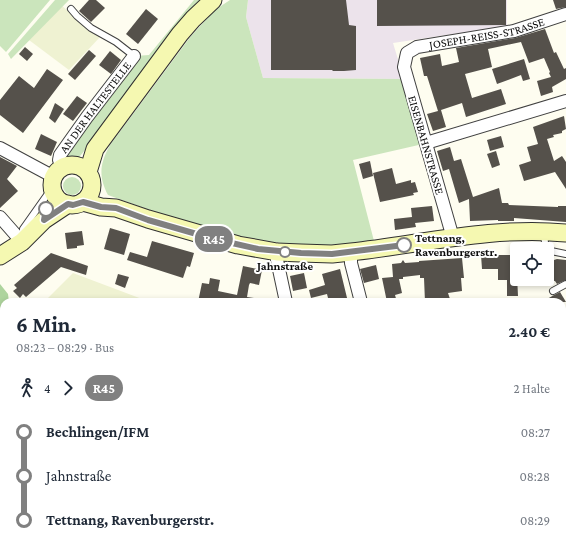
<!DOCTYPE html>
<html lang="de">
<meta charset="utf-8">
<style>
body{margin:0;font-family:"Crimson Pro",serif;background:#f2f2f3;color:#1f2937;height:100vh;display:flex;flex-direction:column;font-size:15px;white-space:nowrap}
*{box-sizing:border-box;margin:0}
p{font-size:13px;color:#747a83}
.icon{flex:none;width:22px;height:22px;fill:none;stroke:currentColor;stroke-width:2;stroke-linecap:round;stroke-linejoin:round}
.map{position:relative;flex:1;overflow:hidden}
.sheet{position:absolute;left:0px;top:298px;width:566px;height:252px;display:flex;flex-direction:column;background:#fff;border-radius:12px 12px 0 0;box-shadow:0 2px 6px #0003}
.sheet>*{flex:none}
.badge{padding:0 8px;border-radius:13px;font-size:14px;line-height:26px}
.controls{position:absolute;left:510px;top:242px;display:grid;gap:8px}
.controls a{display:grid;place-items:center;width:44px;height:44px;border-radius:4px;background:#fff;box-shadow:0 2px 6px #0003;font-size:20px}
.map>.badge{position:absolute;translate:-50% -50%;box-shadow:0 0 0 2px #fff}
.legs{display:flex;align-items:center;gap:6px;height:44px;padding:0 16px;font-size:13px}
.legs p{margin-inline-start:auto}
.head{display:flex;align-items:center;justify-content:space-between;height:68px;padding:0 16px}
h1{font-size:22px;font-weight:700;line-height:30px}
ul{padding:0 16px;list-style:none}
li{display:flex;align-items:center;gap:14px;height:44px;font-size:15px}
li i{display:grid;place-items:center;width:6px;height:100%;margin:0 5px;background:currentColor}
li i::after{content:'';width:10px;height:10px;margin:-5px;border:3px solid;border-radius:50%;background:#fff}
li p{margin-inline-start:auto}
li:first-child i{background:linear-gradient(#0000 50%,currentColor 0)}
li:last-child i{background:linear-gradient(currentColor 50%,#0000 0)}
.map>svg:first-child{display:block}
</style>
<div class="map">
<svg width="566" height="550" viewBox="0 0 566 550">
<rect width="100%" height="100%" fill="#fefdf0"/>
<!-- industrial -->
<path fill="#ece3eb" d="M248 0H507V26L393 43 404 79 263 78 246 17Z"/>
<!-- farmland -->
<g fill="#eff2d2">
<path d="M62 6 100 37 69 70 29 40Z"/>
<path d="M73 273 150 302H44Z"/>
<path d="M4 365V546H225L224 550H0V378Z"/>
</g>
<!-- green -->
<g fill="#cbe5bc">
<path d="M0 0H50L6 52 0 46Z"/>
<path d="M55 0H69L11 59 8 54Z"/>
<path d="M194 0H201L90 144 75 162 64 163 67 148 135 56 149 55Z"/>
<path d="M230 0H248L246 17 263 78 404 79 423 144 353 160 374 241C353 243 333 246 313 245 243 244 173 219 108 195 98 176 100 163 110 145L191 36 215 10Z"/>
<circle cx="72" cy="186" r="9"/>
</g>
<!-- forest -->
<path fill="#aed49d" d="M0 284 8 294 9 302H4V340L0 356Z"/>
<!-- building -->
<g fill="#55514b">
<path d="M89 0H96L105 8 91 22 79 11Z"/>
<path d="M271 0H346L349 25 356 26V70L344 71H333L332 70H271Z"/>
<path d="M377 0H506V25L377 26Z"/>
<path d="M553 0H566V7L556 9Z"/>
<path d="M146 9 158 19 138 44 126 34Z"/>
<path d="M545 29 554 53 556 52 564 69 566 68V79L552 87 553 92 541 96 537 81 551 77 549 73 550 72 544 58 529 63 521 42 488 49 492 67 465 74 472 98 501 89 506 104 466 117 462 103 441 110 446 127 433 131 427 114 438 111 427 76H424L420 58 440 54 442 66 459 62 456 48 515 38Z"/>
<path d="M25 47 33 54 27 61 19 54Z"/>
<path d="M89 50 96 56 75 80 68 74Z"/>
<path d="M110 51 121 60 111 74 99 65Z"/>
<path d="M524 59 530 79 523 81 521 75 497 84 492 69Z"/>
<path d="M47 69 63 80 23 133 0 115V100L19 76 34 88Z"/>
<path d="M77 96 87 103 73 121 63 114Z"/>
<path d="M55 103 64 109 55 123 49 118Z"/>
<path d="M564 116 566 129 562 131V133L553 135 554 137 547 139 554 161 562 156 566 162V189L555 172 524 181 519 165 531 161 527 147 538 144 533 127Z"/>
<path d="M41 134 57 142 51 156 35 149Z"/>
<path d="M501 136 504 147 490 151 487 140Z"/>
<path d="M450 147 454 161 461 159 473 197 499 188 502 203H508L509 205 558 207V206H566V222L514 218V221H498V220L470 221 469 199 459 203 449 169 443 171 437 151Z"/>
<path d="M496 151 500 165 492 168 487 154Z"/>
<path d="M0 157 17 166 7 179 18 191 0 208Z"/>
<path d="M370 161 373 176 363 179 359 164Z"/>
<path d="M392 168 396 184 411 180V183L415 182 418 192 413 193 414 195 380 202 373 173Z"/>
<path d="M432 206 434 221 415 223 416 227 395 230 394 219 412 217 411 208Z"/>
<path d="M110 228 130 234 124 255 104 249Z"/>
<path d="M82 231 84 245 77 246V248L67 249 65 233Z"/>
<path d="M152 241 194 253 190 267 187 266 183 278 127 260 130 252 147 257Z"/>
<path d="M51 253 88 266 86 275 61 267 26 297 23 294 20 298 13 291 17 288 14 285Z"/>
<path d="M481 255H516L518 296H507V280H498V269H482Z"/>
<path d="M462 258 464 278H461L462 291 448 293 451 302H425L424 278H420V275L403 277V279H399L402 293 395 295 397 302H387L382 278 393 277 392 264 401 263 403 260 405 263 419 262V261Z"/>
<path d="M557 259 566 260V280L557 284 555 281 547 280V260H554Z"/>
<path d="M376 265 379 279 364 283 360 269Z"/>
<path d="M243 266 262 270 259 285 250 283 249 285 247 297 254 298 253 302H198L202 283 209 284 210 278 220 280 218 291 237 295Z"/>
<path d="M340 269 348 302H329L327 294 311 298 309 290 325 285 322 274Z"/>
<path d="M304 273 307 288 293 291 290 276Z"/>
<path d="M118 274 129 277 125 288 115 284Z"/>
<path d="M560 292 566 302H542L554 295Z"/>
</g>
<g fill="none" stroke-linecap="round" stroke-linejoin="round">
<!-- lane casing -->
<g stroke="#414141" stroke-width="8">
<g id="lane">
<path d="M71 9 77 16 91 28 116 42 134 56"/>
<path d="M23 233V229L52 188"/>
<path d="M544 233 545 243 551 251 566 254"/>
<path d="M553 291 566 284"/>
</g>
</g>
<!-- street casing -->
<g stroke="#414141" stroke-width="14">
<g id="street">
<path d="M426 143 566 101"/>
<path d="M0 148 54 177"/>
<path id="s1" d="M62 167 59 160 60 155 87 117 134 56"/>
<path d="M0 217 22 242"/>
<path id="s2" d="M453 238 404 67 407 53 417 47 514 31 566 14"/>
<path d="M277 252V260L286 302"/>
<path d="M351 252V263L361 302"/>
<path d="M562 431 566 429"/>
<path d="M339 546 341 550"/>
<path d="M360 550 368 546"/>
</g>
</g>
<!-- secondary casing -->
<g stroke="#303030" stroke-width="19">
<g id="secondary">
<circle cx="72" cy="185" r="20"/>
<path d="M88 172 95 149 180 34 193 19 213 0"/>
<path d="M83 202 101 207 116 208 148 219 238 245 277 252 301 253 332 254 351 252C422 244 494 226 566 233"/>
<path d="M0 256 22 242 44 220 68 204"/>
</g>
</g>
<!-- lane -->
<use href="#lane" stroke="#fff" stroke-width="6"/>
<!-- street -->
<use href="#street" stroke="#fff" stroke-width="12"/>
<!-- secondary -->
<use href="#secondary" stroke="#f5f8b1" stroke-width="17"/>
</g>
<g fill="none" stroke-linecap="round" stroke-linejoin="round">
<!-- line-1 casing -->
<g stroke="#fff" stroke-width="9">
<path id="line-1" d="M46 209 44 220 68 204 73 205 83 202 101 207 116 208 148 220 214 239 258 249 301 253 332 254 404 245"/>
</g>
<!-- line-1 -->
<use href="#line-1" stroke="#808080" stroke-width="6"/>
</g>
<!-- markers -->
<g fill="#fff" stroke="#808080" stroke-width="2">
<circle cx="46" cy="209" r="7"/>
<circle cx="404" cy="245" r="7"/>
<circle cx="285" cy="252" r="5"/>
</g>
<g text-anchor="middle" dominant-baseline="central" stroke-width="4" stroke-linejoin="round" paint-order="stroke">
<!-- street labels -->
<g font-size="12" fill="#0e0e0e" stroke="#fff">
<text stroke="none"><textPath href="#s2" startOffset="275">JOSEPH-REISS-STRASSE</textPath></text>
<text stroke="none"><textPath href="#s1" startOffset="72">AN DER HALTESTELLE</textPath></text>
<text transform="translate(426 145) rotate(74)">EISENBAHNSTRASSE</text>
</g>
<!-- stop labels -->
<g font-size="12" font-weight="bold" fill="#0e0e0e" stroke="#fff" text-anchor="start">
<text x="415" y="238">Tettnang,<tspan x="415" dy="14">Ravenburgerstr.</tspan></text>
<text x="285" y="266" text-anchor="middle">Jahnstraße</text>
</g>
</g>
</svg>
<div class="controls">
<a><svg class="icon" aria-label="locate" viewBox="0 0 24 24"><circle cx="12" cy="12" r="6"/><path d="M12 2v4M12 18v4M2 12h4M18 12h4"/></svg></a>
</div>
<b class="badge" style="left:214px;top:239px;background:#808080;color:#fff">R45</b>
<section class="sheet">
<div class="head"><div><h1>6 Min.</h1><p>08:23 – 08:29 · Bus</p></div><b>2.40 €</b></div>
<div class="legs"><svg class="icon" aria-label="walk" viewBox="0 0 24 24"><circle cx="13" cy="4" r="2"/><path d="M13 8l-2 6 4 7M11 14l-3 7M7 12l3-4h3l4 4"/></svg>4<svg class="icon" aria-label="forward" viewBox="0 0 24 24"><path d="M9 5l7 7-7 7"/></svg><b class="badge" style="background:#808080;color:#fff">R45</b><p>2 Halte</p></div>
<ul>
<li><i style="color:#808080"></i><b>Bechlingen/IFM</b><p>08:27</p></li>
<li><i style="color:#808080"></i><span>Jahnstraße</span><p>08:28</p></li>
<li><i style="color:#808080"></i><b>Tettnang, Ravenburgerstr.</b><p>08:29</p></li>
</ul>
</section>
</div>
